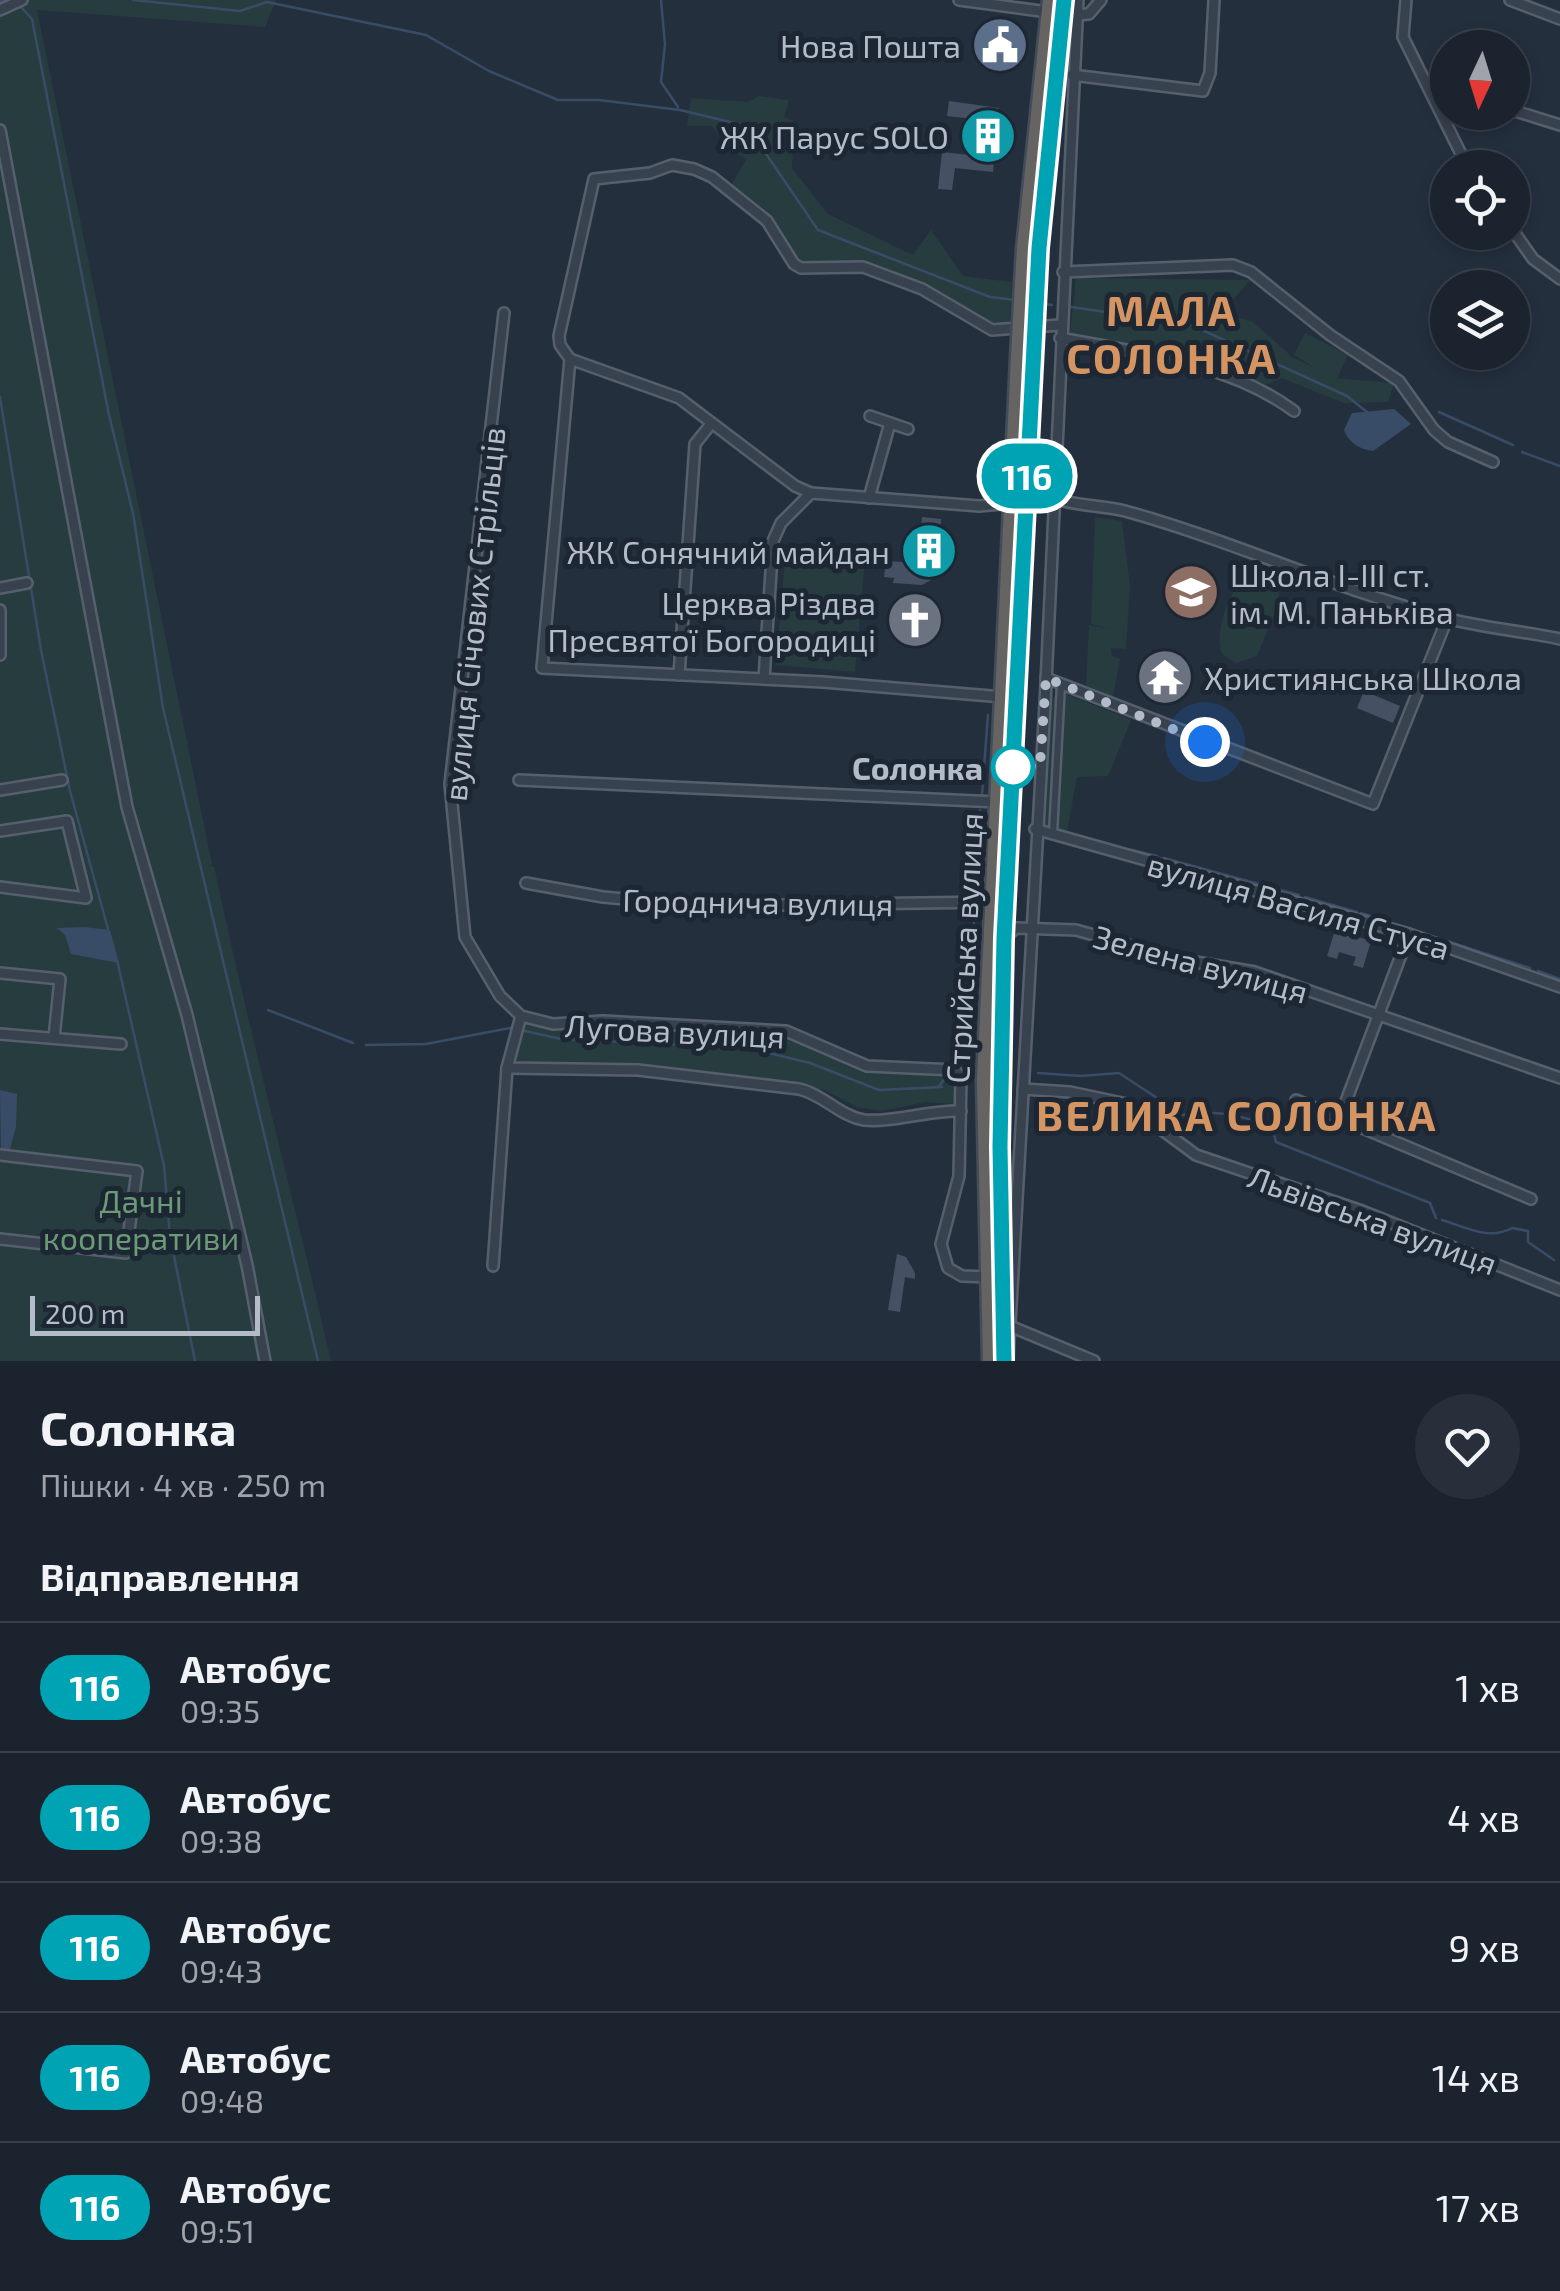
<!DOCTYPE html>
<html lang="uk">
<meta charset="utf-8">
<style>
body{margin:0;font-family:"Exo 2",sans-serif;background:#282f3a;color:#f1f3f6;height:100vh;display:flex;flex-direction:column;font-size:38px;white-space:nowrap}
*{box-sizing:border-box;margin:0}
p{font-size:32px;color:#a0a4aa}
.icon{flex:none;width:55px;height:55px;fill:none;stroke:currentColor;stroke-width:2;stroke-linecap:round;stroke-linejoin:round}
.map{position:relative;height:1361px;overflow:hidden}
.panel{display:flex;flex-direction:column;background:#1b232e;flex:1}
.panel>*{flex:none}
.badge{padding:0 20px;border-radius:32px;font-size:35px;line-height:65px}
.needle{width:65px;rotate:184deg}
.buttons{position:absolute;left:1430px;top:30px;display:grid;gap:20px}
.buttons a{display:grid;place-items:center;width:100px;height:100px;border-radius:50%;background:#1b232e;box-shadow:0 5px 15px #0003,0 0 0 2px #39404a;font-size:50px}
.scale{position:absolute;left:30px;bottom:25px;width:230px;box-sizing:border-box;padding-left:10px;border:5px solid #b4bcc9;border-top:0;font-size:28px;line-height:35px;white-space:nowrap;color:#b4bcc9;-webkit-text-stroke:8px #1d2633;paint-order:stroke}
.you{position:absolute;width:50px;height:50px;margin:-25px;border:8px solid #fff;border-radius:50%;background:#1a73e8;box-shadow:0 0 0 15px #1a73e833}
.map>.badge{position:absolute;translate:-50% -50%;box-shadow:0 0 0 5px #fff}
h2{padding:0 40px;font-size:38px;line-height:90px}
.round{display:grid;place-items:center;flex:none;width:105px;height:105px;border-radius:52px;background:#282f3a}
.head{display:flex;align-items:center;justify-content:space-between;height:170px;padding:0 40px}
h1{font-size:48px;font-weight:700;line-height:75px}
ul{padding:0;list-style:none}
li{display:flex;align-items:center;gap:30px;height:130px;padding:0 40px;border-top:2px solid #39404a}
li div{flex:1}
li b{display:block;font-size:38px}
li em{font-style:normal}
li .badge{min-width:110px;font-weight:700;text-align:center}
.map>svg:first-child{display:block}
</style>
<div class="map">
<svg width="1560" height="1361" viewBox="0 0 1560 1361">
<rect width="100%" height="100%" fill="#242f3e"/>
<!-- green -->
<g fill="#263c3f">
<path d="M0 0H276L265 27 37 10 212 864 209 867 214 866C249 1032 293 1195 331 1361H0Z"/>
<path d="M759 96 789 100 784 117 794 122 792 168 828 214 913 255 931 230 963 276 1012 282 1010 324 991 328C958 305 898 265 859 262 837 260 818 268 797 263L772 222 730 187 746 160 730 148 712 126H687L691 98 748 102Z"/>
<path d="M1076 278 1250 280 1222 313 1253 322 1292 357 1315 368 1294 355 1305 333 1348 355 1337 378 1394 383 1388 402 1344 403 1282 378 1266 385 1189 356 1070 333Z"/>
<path d="M1095 517 1122 521 1130 586 1126 649 1111 648 1112 656 1120 659 1113 697 1086 686 1089 625 1111 629 1091 624Z"/>
<path d="M786 548 865 559 855 672 776 665Z"/>
<path d="M1255 571 1276 579 1280 600 1257 656 1236 663 1223 655C1211 634 1232 579 1255 571Z"/>
<path d="M1066 694 1131 720 1108 776 1077 777 1067 832 1042 824 1049 705 1052 697Z"/>
<path d="M524 1023 551 1028 598 1026 788 1036 875 1073 944 1071 955 1078V1104L925 1102 882 1111 857 1107 824 1090 637 1063 512 1064Z"/>
</g>
<!-- water -->
<g fill="#394c67">
<path d="M1394 409 1411 424 1373 451C1359 449 1349 443 1344 430L1352 413Z"/>
<path d="M84 927 110 930 119 963 71 954 65 935 57 928Z"/>
<path d="M0 1090 17 1094 16 1127 10 1149 1 1150Z"/>
</g>
<g fill="none" stroke-linecap="round" stroke-linejoin="round">
<!-- stream -->
<g stroke="#394c67" stroke-width="2.5">
<path d="M133 0 240 11 267 2 426 35 489 71 558 100H599L680 110 747 126 818 230 990 297 1016 300"/>
<path d="M661 0 665 45 661 82 678 107"/>
<path d="M0 1 4 0"/>
<path d="M22 8 32 19 109 415 133 513 163 708 318 1361"/>
<path d="M1044 304 1052 305"/>
<path d="M1071 307 1189 324 1347 396 1367 412"/>
<path d="M0 397 41 650 70 791 108 929"/>
<path d="M1439 412 1513 445"/>
<path d="M1522 452 1560 466"/>
<path d="M982 794 988 715"/>
<path d="M1132 850 1157 856"/>
<path d="M1164 858 1299 895"/>
<path d="M1305 897 1357 912"/>
<path d="M976 898 980 810"/>
<path d="M1361 913 1530 968"/>
<path d="M117 960 164 1166 170 1236 195 1361"/>
<path d="M1538 971 1560 979"/>
<path d="M268 1010 353 1043"/>
<path d="M525 1031 561 1039 748 1048 810 1063 879 1090 942 1087"/>
<path d="M366 1045 426 1044 510 1028"/>
<path d="M956 1065 967 1037 975 906"/>
<path d="M1038 1073 1081 1076 1119 1073 1183 1115C1215 1109 1241 1115 1272 1127L1276 1142 1430 1203 1436 1218"/>
<path d="M939 1086 950 1072"/>
<path d="M1442 1220C1466 1227 1489 1241 1512 1228L1528 1231V1242L1554 1260"/>
</g>
</g>
<!-- building -->
<g fill="#455162">
<path d="M949 101 999 108 993 172 955 168 952 190 938 189 942 152 979 156 982 120 947 116Z"/>
<path d="M922 517 941 519 940 565 932 564 931 580 922 585 893 583 894 578 884 577 886 561 919 563Z"/>
<path d="M905 610 928 612 932 623 925 629 904 628 898 619Z"/>
<path d="M1364 691 1400 706 1393 723 1357 708Z"/>
<path d="M1335 930 1371 941 1363 968 1353 965 1356 957 1339 952 1337 959 1327 956Z"/>
<path d="M897 1254 906 1257 915 1273V1279L905 1277 900 1312 888 1310Z"/>
</g>
<g fill="none" stroke-linecap="round" stroke-linejoin="round">
<!-- pedestrian casing -->
<g stroke="#565f6c" stroke-width="11">
<path id="pedestrian" d="M1053 834 1061 684"/>
</g>
<!-- minor casing -->
<g stroke="#565f6c" stroke-width="14">
<g id="minor">
<path d="M959 0 1048 12"/>
<path d="M1406 0 1403 37 1468 168"/>
<path d="M1510 0 1560 19"/>
<path d="M0 10 22 0"/>
<path d="M1077 15 1089 14 1101 0"/>
<path d="M1072 75 1203 91 1210 73 1214 0"/>
<path d="M1428 83 1448 89"/>
<path d="M1512 110 1560 125"/>
<path d="M0 130 127 807 187 1015 247 1265 265 1361"/>
<path d="M1512 229 1533 259 1560 279"/>
<path d="M1063 272 1233 265 1251 272 1330 335 1399 381 1434 430 1448 442 1493 462"/>
<path d="M504 313 450 784 465 937 500 996 521 1016"/>
<path d="M1060 338C1139 353 1228 362 1294 411"/>
<path d="M570 359 542 668 823 682 1003 697"/>
<path d="M870 416 908 429"/>
<path d="M1027 477C1044 508 1094 503 1125 511 1234 541 1337 590 1446 618 1483 628 1523 631 1560 639"/>
<path d="M869 498 890 423"/>
<path d="M1012 503 979 506 811 493 795 486 679 398 570 359 560 345 559 336 594 179 650 173 672 165 694 169 712 177 767 221 794 264 801 268 863 267 922 289 992 330 1060 325"/>
<path d="M0 588 27 583"/>
<path d="M0 610V655"/>
<path d="M679 675 695 444 711 424"/>
<path d="M1046 678 1373 804 1447 619"/>
<path d="M764 679 773 541 781 523 811 493"/>
<path d="M519 780 998 802"/>
<path d="M0 790 62 780"/>
<path d="M1035 829 1409 934 1560 987"/>
<path d="M0 831 67 821 86 898 0 887"/>
<path d="M526 883 603 897 703 906 992 902"/>
<path d="M1005 938 1016 928 1076 930 1178 959 1255 972 1560 1078"/>
<path d="M0 973 60 979 54 1038"/>
<path d="M521 1016 553 1024 603 1021 786 1031 867 1066 955 1070 961 1078 959 1176 941 1244 948 1268 962 1276 989 1277"/>
<path d="M521 1016 507 1068 638 1070 799 1089C822 1094 842 1117 864 1120 892 1123 929 1110 961 1111"/>
<path d="M0 1034 121 1044"/>
<path d="M1023 1089 1070 1092 1127 1104 1196 1155 1362 1211 1560 1290"/>
<path d="M1296 1100 1531 1199"/>
<path d="M1340 1117 1409 934"/>
<path d="M0 1155 137 1171 126 1253 0 1239"/>
<path d="M493 1266 507 1068"/>
<path d="M1012 1327 1094 1361"/>
<path d="M1008 1359 1045 704 1078 0"/>
</g>
</g>
<!-- trunk casing -->
<g stroke="#434c59" stroke-width="19">
<g id="trunk">
<path d="M1024 248 1050 0"/>
<path d="M1039 248 1064 0"/>
<path d="M990 1361 984 1081 1018 357"/>
<path d="M1004 1361 1000 1147 1004 938 1033 358"/>
</g>
</g>
<!-- pedestrian -->
<use href="#pedestrian" stroke="#38414e" stroke-width="6"/>
<!-- minor -->
<use href="#minor" stroke="#38414e" stroke-width="9"/>
<!-- trunk -->
<use href="#trunk" stroke="#656462" stroke-width="14"/>
<!-- trunk-bridge casing -->
<g stroke="#434c59" stroke-width="19" stroke-linecap="butt">
<g id="trunk-bridge">
<path d="M1018 357 1024 248"/>
<path d="M1033 358 1039 248"/>
</g>
</g>
<!-- trunk-bridge -->
<use href="#trunk-bridge" stroke="#656462" stroke-width="14"/>
</g>
<g fill="none" stroke-linecap="round" stroke-linejoin="round">
<!-- line casing -->
<g stroke="#fff" stroke-width="22">
<path id="line" d="M1004 1361 1000 1147 1004 938 1039 248 1064 0"/>
</g>
<!-- line -->
<use href="#line" stroke="#00a3b4" stroke-width="15"/>
<!-- walk -->
<path stroke="#b4bcc9" stroke-width="10" stroke-dasharray="0 18" d="M1013 767 1040 766 1046 678 1205 742"/>
</g>
<!-- icons -->
<defs>
<g id="civic-disc" transform="scale(2.875)"><circle r="9.5" fill="#5c6f8a" stroke="#1d2633"/><path d="M-.6-6.5H3V-4.5H.6V-3L4-1V1h2V6H-6V1h2V-1L-.6-3ZM-1.2 2.5V6h2.4V2.5Z" fill="#fff"/></g>
<g id="building-disc" transform="scale(2.875)"><circle r="9.5" fill="#0f9aa8" stroke="#1d2633"/><path d="M-4-6H4V6H1V3H-1V6H-4ZM-2.5-4.3h1.7v1.8h-1.7ZM.8-4.3h1.7v1.8H.8ZM-2.5-1h1.7V.8h-1.7ZM.8-1h1.7V.8H.8Z" fill="#fff"/></g>
<g id="school-disc" transform="scale(2.875)"><circle r="9.5" fill="#8d6e63" stroke="#1d2633"/><path d="M0-5L7-2L0 1L-7-2ZM-4 1L0 2.5L4 1V4Q0 6-4 4Z" fill="#fff"/></g>
<g id="church-disc" transform="scale(2.875)"><circle r="9.5" fill="#6b7280" stroke="#1d2633"/><path d="M-1.2-6h2.4v3.5h3.3v2.4h-3.3V6h-2.4V-.1h-3.3v-2.4h3.3Z" fill="#fff"/></g>
<g id="temple-disc" transform="scale(2.875)"><circle r="9.5" fill="#6b7280" stroke="#1d2633"/><path d="M0-6L5-2H3V0L6.5 2.5H4V6H1.5V3h-3V6H-4V2.5H-6.5L-3 0V-2H-5Z" fill="#fff"/></g>
</defs>
<g fill-rule="evenodd">
<use href="#civic-disc" x="1000" y="45"/>
<use href="#building-disc" x="988" y="136"/>
<use href="#building-disc" x="929" y="551"/>
<use href="#school-disc" x="1191" y="592"/>
<use href="#church-disc" x="915" y="620"/>
<use href="#temple-disc" x="1165" y="677"/>
</g>
<!-- markers -->
<circle fill="#fff" stroke="#00a3b4" stroke-width="5" cx="1013" cy="767" r="20"/>
<g text-anchor="middle" dominant-baseline="central" stroke-width="10" stroke-linejoin="round" paint-order="stroke">
<!-- poi labels -->
<g font-size="32" fill="#b4bcc9" stroke="#1d2633" text-anchor="end">
<text x="961" y="45">Нова Пошта</text>
<text x="949" y="136">ЖК Парус SOLO</text>
<text x="890" y="551">ЖК Сонячний майдан</text>
<text x="1230" y="574" text-anchor="start">Школа І-ІІІ ст.<tspan x="1230" dy="37">ім. М. Паньківа</tspan></text>
<text x="876" y="602">Церква Різдва<tspan x="876" dy="37">Пресвятої Богородиці</tspan></text>
<text x="1204" y="677" text-anchor="start">Християнська Школа</text>
</g>
<!-- street labels -->
<g font-size="32" fill="#b4bcc9" stroke="#1d2633">
<text transform="translate(473 614) rotate(-84)">вулиця Січових Стрільців</text>
<text transform="translate(758 901) rotate(1)">Городнича вулиця</text>
<text transform="translate(1299 905) rotate(16)">вулиця Василя Стуса</text>
<text transform="translate(963 948) rotate(-87)">Стрийська вулиця</text>
<text transform="translate(1201 963) rotate(15)">Зелена вулиця</text>
<text transform="translate(675 1030) rotate(3)">Лугова вулиця</text>
<text transform="translate(1373 1219) rotate(20)">Львівська вулиця</text>
</g>
<!-- stop labels -->
<g font-size="32" font-weight="bold" fill="#b4bcc9" stroke="#1d2633" text-anchor="end">
<text x="983" y="767">Солонка</text>
</g>
<!-- park labels -->
<g font-size="32" fill="#6b9a76" stroke="#1d2633">
<text x="141" y="1200">Дачні<tspan x="141" dy="37">кооперативи</tspan></text>
</g>
<!-- district labels -->
<g font-size="42" font-weight="bold" letter-spacing="2.5" fill="#d59563" stroke="#1d2633">
<text x="1172" y="309">МАЛА<tspan x="1172" dy="48">СОЛОНКА</tspan></text>
<text x="1237" y="1114">ВЕЛИКА СОЛОНКА</text>
</g>
</g>
</svg>
<div class="buttons">
<a><svg class="needle" viewBox="-14 -14 28 28"><path d="M0-13l5 13h-10z" fill="#e53935"/><path d="M0 13l5-13h-10z" fill="#a0a4aa"/></svg></a>
<a><svg class="icon" aria-label="locate" viewBox="0 0 24 24"><circle cx="12" cy="12" r="6"/><path d="M12 2v4M12 18v4M2 12h4M18 12h4"/></svg></a>
<a><svg class="icon" aria-label="layers" viewBox="0 0 24 24"><path d="M12 4l9 5-9 5-9-5zM3 14l9 5 9-5"/></svg></a>
</div>
<div class="scale">200 m</div>
<div class="you" style="left:1205px;top:742px"></div>
<b class="badge" style="left:1027px;top:476px;background:#00a3b4;color:#fff">116</b>
</div>
<section class="panel">
<div class="head"><div><h1>Солонка</h1><p>Пішки · 4 хв · 250 m</p></div><a class="round"><svg class="icon" aria-label="heart" viewBox="0 0 24 24"><path d="M12 20l-8-8c-3-5 5-10 8-4 3-6 11-1 8 4z"/></svg></a></div>
<h2>Відправлення</h2>
<ul>
<li><span class="badge" style="background:#00a3b4;color:#fff">116</span><div><b>Автобус</b><p>09:35</p></div><em>1 хв</em></li>
<li><span class="badge" style="background:#00a3b4;color:#fff">116</span><div><b>Автобус</b><p>09:38</p></div><em>4 хв</em></li>
<li><span class="badge" style="background:#00a3b4;color:#fff">116</span><div><b>Автобус</b><p>09:43</p></div><em>9 хв</em></li>
<li><span class="badge" style="background:#00a3b4;color:#fff">116</span><div><b>Автобус</b><p>09:48</p></div><em>14 хв</em></li>
<li><span class="badge" style="background:#00a3b4;color:#fff">116</span><div><b>Автобус</b><p>09:51</p></div><em>17 хв</em></li>
</ul>
</section>
